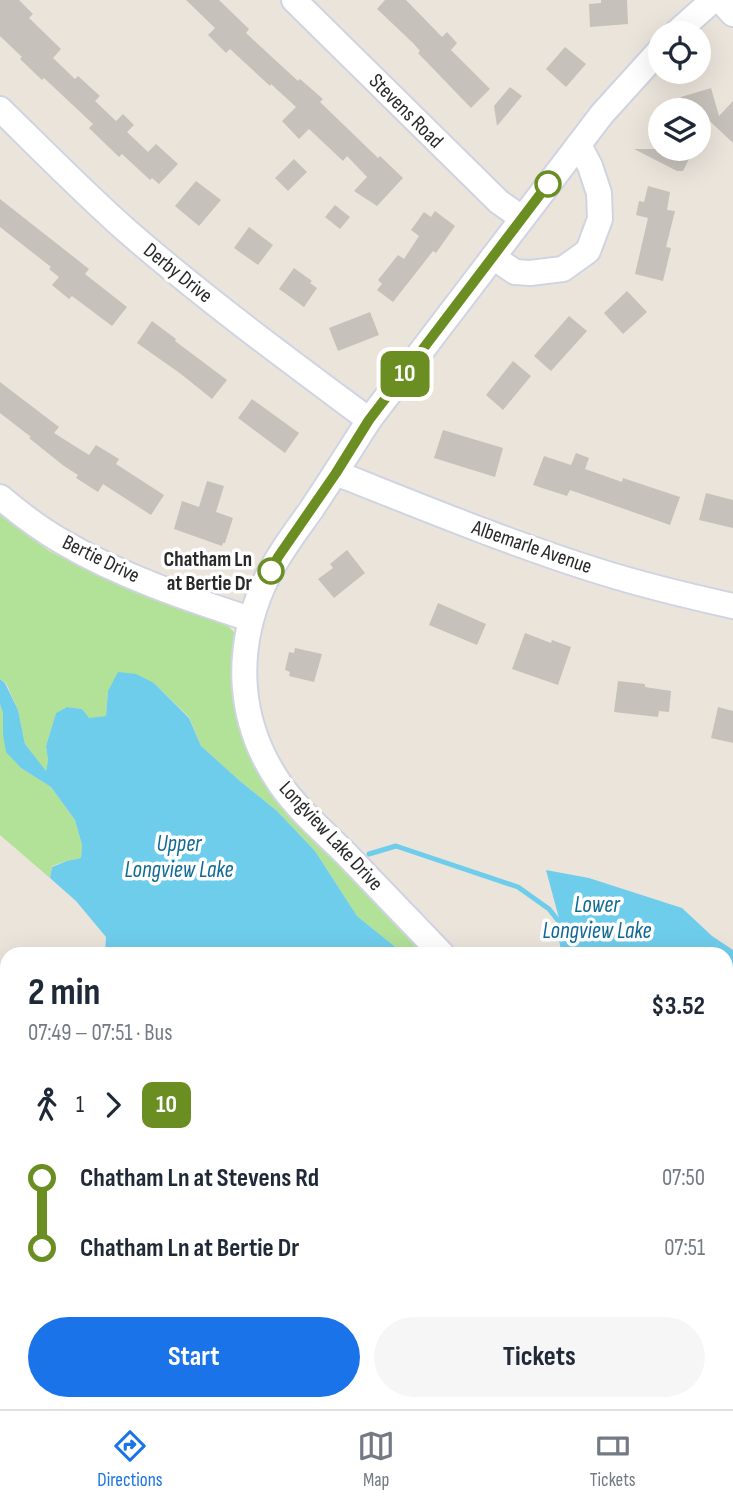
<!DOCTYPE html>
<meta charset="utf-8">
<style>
body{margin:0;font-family:"Sofia Sans Condensed",sans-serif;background:#f6f6f7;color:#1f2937;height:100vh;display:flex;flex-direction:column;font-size:26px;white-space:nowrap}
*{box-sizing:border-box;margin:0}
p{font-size:23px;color:#747a83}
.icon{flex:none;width:38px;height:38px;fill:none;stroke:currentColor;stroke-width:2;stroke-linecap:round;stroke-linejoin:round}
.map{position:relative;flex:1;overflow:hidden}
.drawer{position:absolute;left:0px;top:947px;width:733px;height:464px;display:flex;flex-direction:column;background:#fff;border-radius:21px 21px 0 0;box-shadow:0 7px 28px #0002}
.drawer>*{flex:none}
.badge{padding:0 14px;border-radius:10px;font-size:24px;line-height:46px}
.buttons{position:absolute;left:648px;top:21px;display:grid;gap:14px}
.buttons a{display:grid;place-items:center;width:63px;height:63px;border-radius:50%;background:#fff;box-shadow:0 7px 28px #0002;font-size:35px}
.map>.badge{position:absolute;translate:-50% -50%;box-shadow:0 0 0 4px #fff}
.legs{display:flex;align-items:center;gap:10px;height:77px;padding:0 28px;font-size:23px}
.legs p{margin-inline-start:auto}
.overview{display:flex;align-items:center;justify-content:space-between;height:119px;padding:0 28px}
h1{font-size:38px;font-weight:700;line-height:52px}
.action{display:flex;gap:14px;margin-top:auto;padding:14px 28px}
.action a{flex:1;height:80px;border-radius:42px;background:#1a73e8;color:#fff;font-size:28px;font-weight:700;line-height:80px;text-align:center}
.action a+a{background:#f6f6f7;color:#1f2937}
ul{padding:0 28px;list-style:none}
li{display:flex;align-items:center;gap:24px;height:70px;font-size:26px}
li i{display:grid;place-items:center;width:10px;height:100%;margin:0 9px;background:currentColor}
li i::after{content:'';width:18px;height:18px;margin:-9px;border:5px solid;border-radius:50%;background:#fff}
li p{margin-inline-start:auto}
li:first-child i{background:linear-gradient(#0000 50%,currentColor 0)}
li:last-child i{background:linear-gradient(currentColor 50%,#0000 0)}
.dock{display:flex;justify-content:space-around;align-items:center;height:98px;border-top:2px solid #e0e1e3;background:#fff;font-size:19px;color:#747a83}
.dock a{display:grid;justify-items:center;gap:4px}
.dock .active{color:#1a73e8}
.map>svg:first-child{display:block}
</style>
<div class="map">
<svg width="733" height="1409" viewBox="0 0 733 1409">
<rect width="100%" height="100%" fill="#ebe4db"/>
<!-- green -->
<g fill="#b2e198">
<path d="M0 514 49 551 96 574 227 625 234 632 237 639 235 708 245 745 271 793 426 954H404L357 916 315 851 277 811 240 781 201 746 189 717 154 683 108 691 106 716 89 719 82 709 67 707 56 713 46 746 48 760 46 772 25 744 18 710 6 683 0 679Z"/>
<path d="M0 704 3 713V735L21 768 51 787 75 820 82 845 81 858 67 861 52 866 50 878 0 835Z"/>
</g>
<!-- water -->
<g fill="#6fcdec">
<path d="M118 672 136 674 154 683 189 718 201 746 240 781 277 811 315 851 357 916 404 954H105L106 937 76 901 50 878 52 867 67 861 81 858 82 845 75 820 51 787 21 768 6 752 3 735V713L0 704V679L5 683 18 710 25 744 46 771 48 760 46 746 56 713 67 707 82 709 89 718 106 716 108 691Z"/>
<path d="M546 870 589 878 682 908 712 936 733 950V1133L726 1129V954H562L557 932 560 922Z"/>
</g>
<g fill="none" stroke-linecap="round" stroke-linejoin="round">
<!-- stream -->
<path stroke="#6fcdec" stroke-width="5" d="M369 854 396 846 518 887 549 909 560 923 566 925"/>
</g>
<!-- building -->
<g fill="#c6c1ba">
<path d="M0 0H19L33 14 29 18 61 49 53 58 75 79 78 76 100 96 95 101 116 121 123 114 134 125 127 132 148 152 156 144 178 164 159 184 152 178 150 180 122 154 119 157 89 128 93 124 44 78 42 80 20 59 22 57 0 36Z"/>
<path d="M186 0H219L249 29 246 33 298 81 300 79 323 99 320 102 378 158 380 156 403 178 377 206 354 191 367 177 347 156 343 161 309 129 299 139 282 121 296 107 271 84 270 86 230 49 226 53 208 35 215 28Z"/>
<path d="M385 0H406L442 37 447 32 457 43 451 50 490 89 471 108 418 53 420 51 413 43 377 9Z"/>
<path d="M601 0H627L628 24 590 27 589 4 601 3Z"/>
<path d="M565 47 586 64 566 87 546 69Z"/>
<path d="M510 87 522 96 497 126 494 106Z"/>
<path d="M711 88 719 116 733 101V143L698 110H685L681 97Z"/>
<path d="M634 149H694L683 171H677Z"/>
<path d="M294 159 307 172 288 191 275 178Z"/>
<path d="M196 181 221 200 199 226 175 206Z"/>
<path d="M648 186 670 192 667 210 675 211 666 247 671 248 663 281 635 274 648 218 636 215 639 201 644 202Z"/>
<path d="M0 199 89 269 85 274 127 307 112 326 72 296 69 299 52 285 59 277 49 269 51 267 0 227Z"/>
<path d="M335 205 350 217 340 229 325 217Z"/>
<path d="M435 211 455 226 436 253 433 251 393 302 377 290 382 284 378 280 398 255 404 259 419 236 411 230 424 212 431 217Z"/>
<path d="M249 227 273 245 258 265 234 248Z"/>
<path d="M294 268 312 281 310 283 317 288 304 307 279 289Z"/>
<path d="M627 291 647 312 623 334 604 313Z"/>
<path d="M370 312 379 335 338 351 329 328Z"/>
<path d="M569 316 587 331 551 371 534 356Z"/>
<path d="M152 321 176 339 175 341 227 380 212 399 181 374 137 343Z"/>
<path d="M513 361 531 376 503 410 486 395Z"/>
<path d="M0 382 59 427 54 433 89 455 96 445 119 459 116 464 164 495 151 515 103 484 98 492 76 478 78 475 64 466 29 438 31 437 0 413Z"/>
<path d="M252 399 299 433 285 453 238 418Z"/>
<path d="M443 430 503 448 495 477 434 458Z"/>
<path d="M576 453 589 458 585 469 622 482 623 478 680 497 670 525 570 490 567 496 533 485 544 456 571 465Z"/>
<path d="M207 481 224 486 216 512 233 518 225 543H223L222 546 174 529 182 501 199 507Z"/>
<path d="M706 493 733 500V528L699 520Z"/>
<path d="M347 550 365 573 334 598 318 579 333 568 330 564Z"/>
<path d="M438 603 486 624 477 645 429 625Z"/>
<path d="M525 633 551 643 552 640 571 647 558 685 512 669Z"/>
<path d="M295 648 322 654 314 682 289 676 290 672 285 670 289 652 294 653Z"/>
<path d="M618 681 645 684V687L671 691 669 712 659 711 658 717 614 712Z"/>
<path d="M718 707 733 711V743L711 738Z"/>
</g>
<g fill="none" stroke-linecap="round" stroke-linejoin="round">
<!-- minor casing -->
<g stroke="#d0d4e2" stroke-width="28">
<g id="minor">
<path d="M294 0 499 202 522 218"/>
<path d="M720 0 733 14"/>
<path d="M676 33 713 0"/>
<path d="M0 109C42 150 83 192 127 231 204 298 287 359 369 420"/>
<path d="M493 257 515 272 530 273 563 269 588 251 600 219 599 193 590 166 579 145"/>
<path d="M336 473C422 507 509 543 598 571 642 585 688 596 733 606"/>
<path d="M0 497C19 513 40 529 61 541 120 576 186 598 250 619"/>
<path d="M442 954C410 921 378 887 346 854 324 832 298 810 280 784 238 723 234 653 263 586 275 559 294 534 311 510 331 480 350 450 369 420L602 114 660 50"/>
<path d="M552 1404 554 1409"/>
<path d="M157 1409 158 1404"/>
</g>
</g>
<!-- minor -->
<use href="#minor" stroke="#fff" stroke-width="24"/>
</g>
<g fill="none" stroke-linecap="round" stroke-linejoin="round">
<!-- line-1 casing -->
<g stroke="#fff" stroke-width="16">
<path id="line-1" d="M271 571 278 557 336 473 369 420 548 184"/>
</g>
<!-- line-1 -->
<use href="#line-1" stroke="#6b8e23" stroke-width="10"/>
</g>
<!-- markers -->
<g fill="#fff" stroke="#6b8e23" stroke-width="3.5">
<circle cx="548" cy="184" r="12"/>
<circle cx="271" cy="571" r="12"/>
</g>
<g text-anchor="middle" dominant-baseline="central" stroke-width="7" stroke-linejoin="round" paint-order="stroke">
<!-- street labels -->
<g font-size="21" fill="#292929" stroke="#fff">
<text transform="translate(406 111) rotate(45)">Stevens Road</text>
<text transform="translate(178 273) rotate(39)">Derby Drive</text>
<text transform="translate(532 547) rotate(19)">Albemarle Avenue</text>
<text transform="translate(101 559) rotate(26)">Bertie Drive</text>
<text transform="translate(331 836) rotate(47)">Longview Lake Drive</text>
</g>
<!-- stop labels -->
<g font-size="21" font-weight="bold" fill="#292929" stroke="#fff" text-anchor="end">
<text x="252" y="559">Chatham Ln<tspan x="252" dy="24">at Bertie Dr</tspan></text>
</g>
<!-- water labels -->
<g font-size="23" font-style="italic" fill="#106a96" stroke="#fff">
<text x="179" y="844">Upper<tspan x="179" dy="26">Longview Lake</tspan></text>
<text x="597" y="905">Lower<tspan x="597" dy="26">Longview Lake</tspan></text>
</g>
</g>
</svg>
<div class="buttons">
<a><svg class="icon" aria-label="locate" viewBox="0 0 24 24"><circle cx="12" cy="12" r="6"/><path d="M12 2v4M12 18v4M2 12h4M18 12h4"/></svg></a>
<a><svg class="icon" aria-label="layers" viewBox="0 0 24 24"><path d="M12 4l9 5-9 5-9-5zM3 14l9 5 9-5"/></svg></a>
</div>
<b class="badge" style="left:405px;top:374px;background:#6b8e23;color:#fff">10</b>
<section class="drawer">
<div class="overview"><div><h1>2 min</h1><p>07:49 – 07:51 · Bus</p></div><b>$3.52</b></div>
<div class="legs"><svg class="icon" aria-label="walk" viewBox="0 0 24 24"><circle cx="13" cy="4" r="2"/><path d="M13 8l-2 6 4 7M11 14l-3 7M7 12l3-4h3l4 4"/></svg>1<svg class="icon" aria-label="forward" viewBox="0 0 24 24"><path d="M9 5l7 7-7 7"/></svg><b class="badge" style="background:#6b8e23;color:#fff">10</b></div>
<ul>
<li><i style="color:#6b8e23"></i><b>Chatham Ln at Stevens Rd</b><p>07:50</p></li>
<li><i style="color:#6b8e23"></i><b>Chatham Ln at Bertie Dr</b><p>07:51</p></li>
</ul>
<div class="action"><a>Start</a><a>Tickets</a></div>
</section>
</div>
<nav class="dock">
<a class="active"><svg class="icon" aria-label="directions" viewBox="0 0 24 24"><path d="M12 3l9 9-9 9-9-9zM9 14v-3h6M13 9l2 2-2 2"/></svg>Directions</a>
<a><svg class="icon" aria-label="map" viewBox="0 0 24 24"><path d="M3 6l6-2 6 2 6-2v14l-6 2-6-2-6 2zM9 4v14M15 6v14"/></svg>Map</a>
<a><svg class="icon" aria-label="tickets" viewBox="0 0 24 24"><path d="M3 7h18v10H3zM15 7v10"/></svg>Tickets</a>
</nav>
